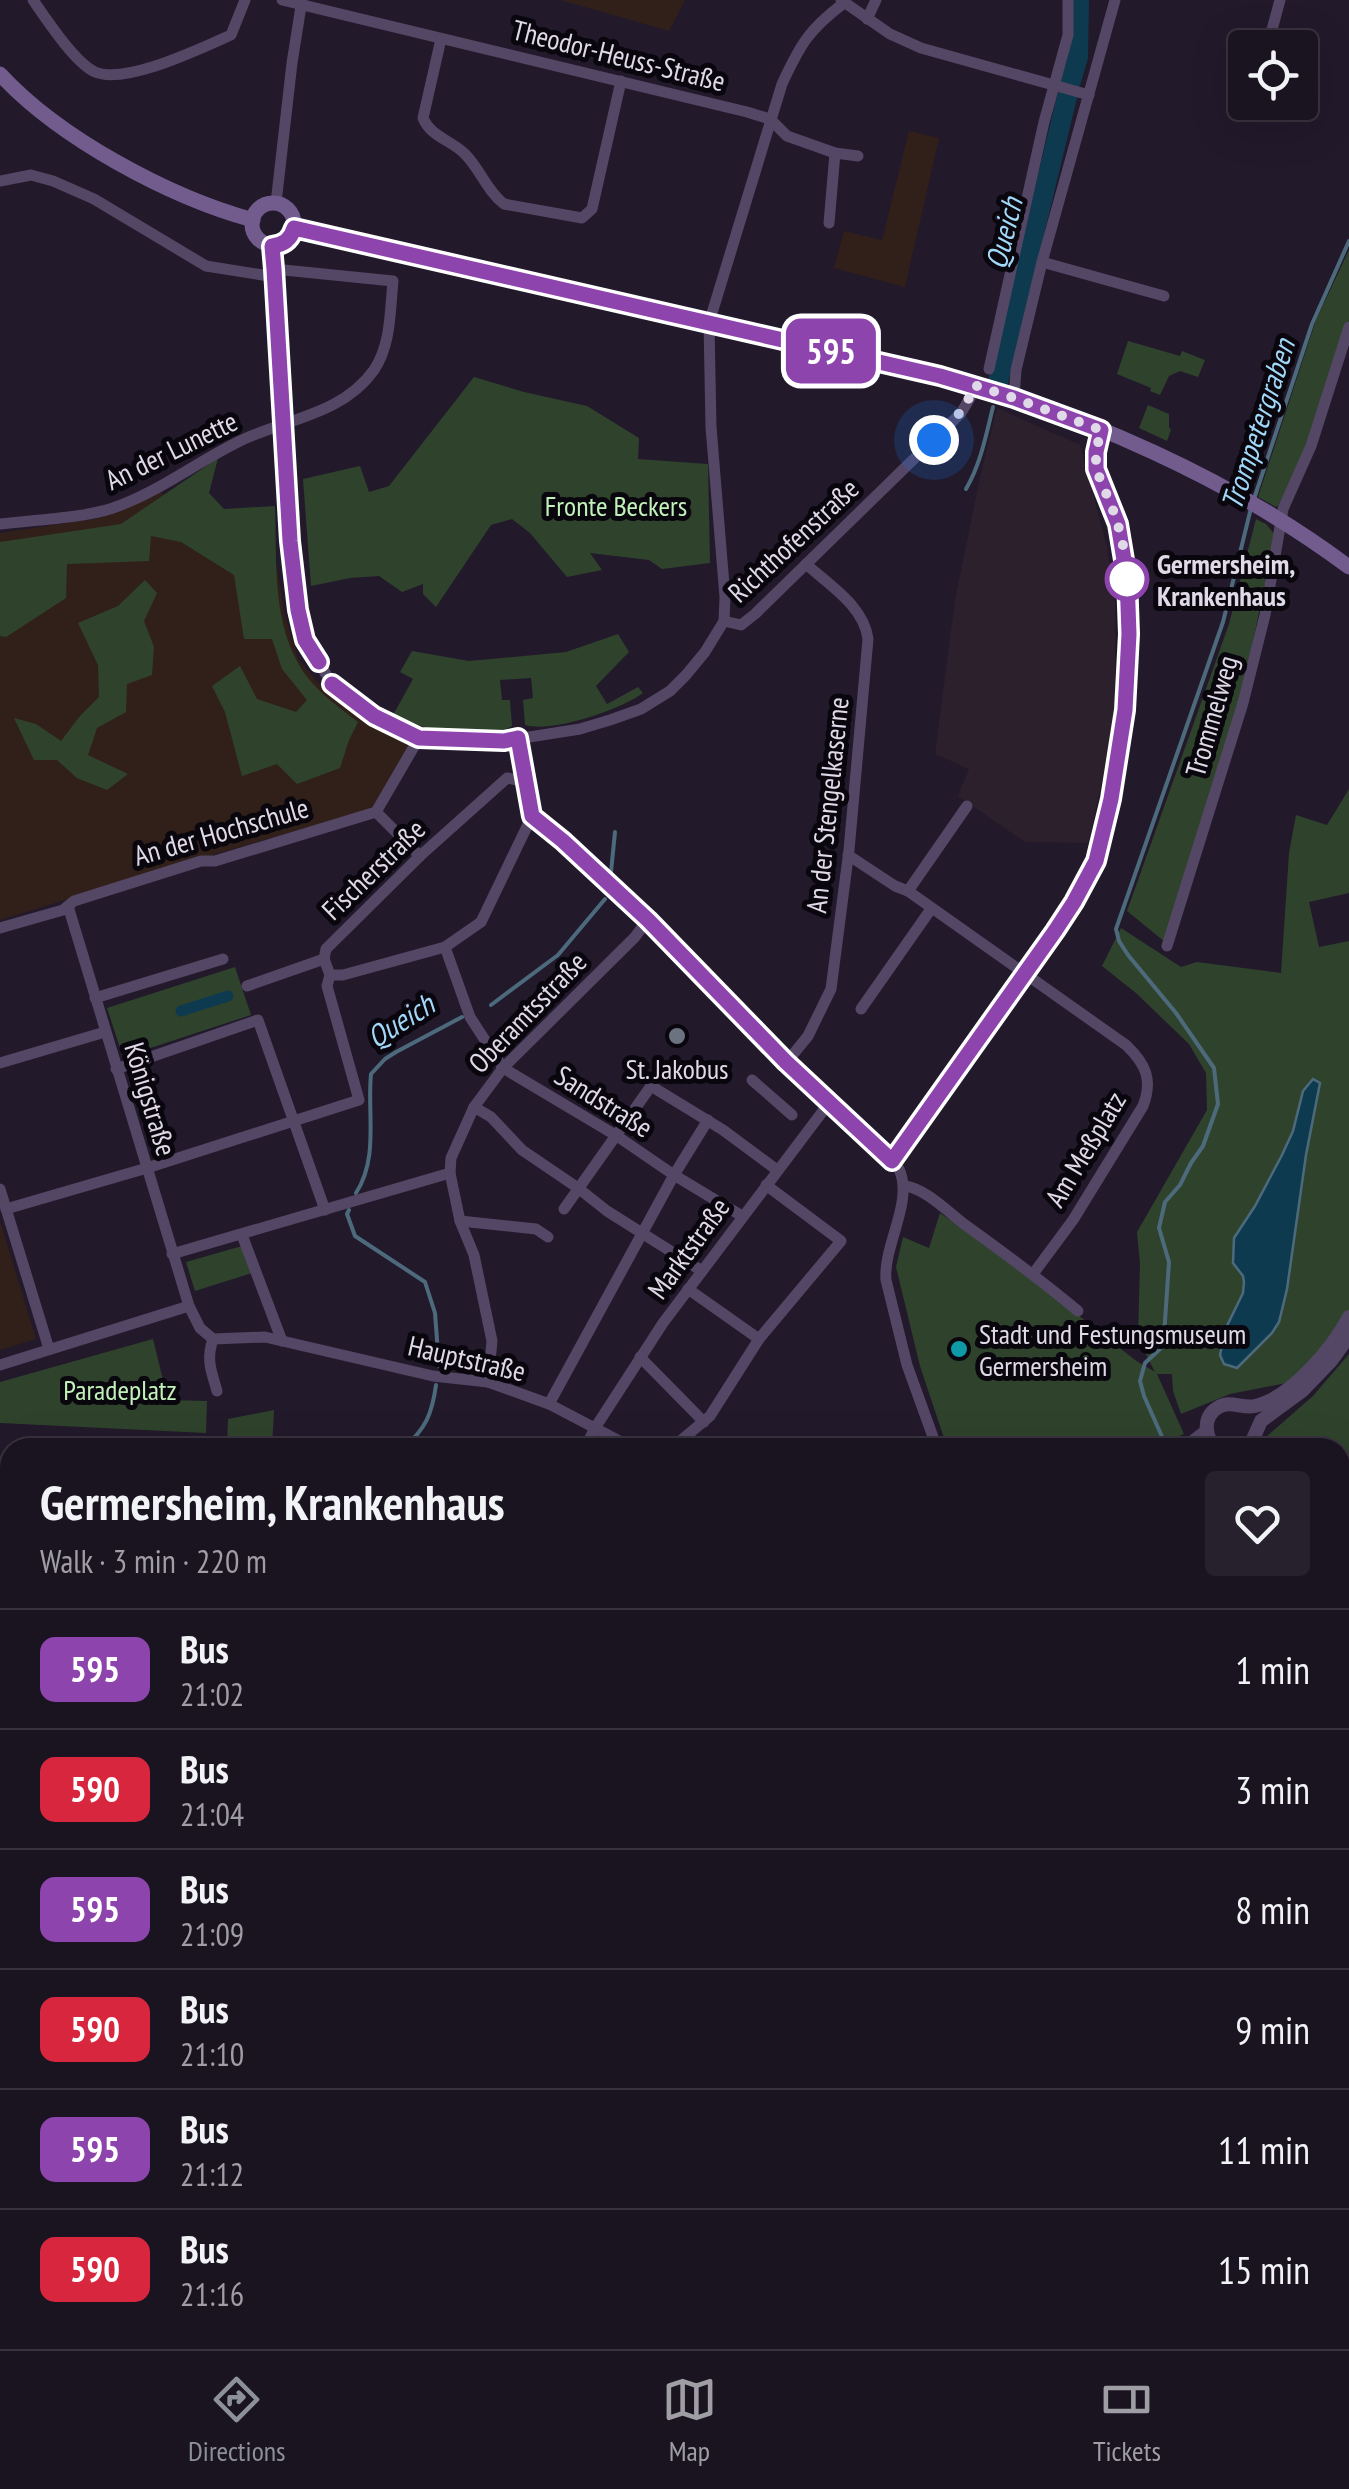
<!DOCTYPE html>
<meta charset="utf-8">
<style>
body{margin:0;font-family:"PT Sans Narrow",sans-serif;background:#27202d;color:#f1f3f6;height:100vh;display:flex;flex-direction:column;font-size:38px;white-space:nowrap}
*{box-sizing:border-box;margin:0}
p{font-size:32px;color:#9f9ea5}
.icon{flex:none;width:55px;height:55px;fill:none;stroke:currentColor;stroke-width:2;stroke-linecap:round;stroke-linejoin:round}
.map{position:relative;flex:1;overflow:hidden}
.details{position:absolute;left:0px;top:1438px;width:1350px;height:912px;display:flex;flex-direction:column;background:#1a1320;border-radius:30px 30px 0 0;box-shadow:0 10px 40px #0002,0 0 0 2px #38323e}
.details>*{flex:none}
.badge{padding:0 20px;border-radius:15px;font-size:35px;line-height:65px}
.buttons{position:absolute;left:1228px;top:30px;display:grid;gap:20px}
.buttons a{display:grid;place-items:center;width:90px;height:90px;border-radius:10px;background:#1a1320;box-shadow:0 10px 40px #0002,0 0 0 2px #38323e;font-size:50px}
.you{position:absolute;width:50px;height:50px;margin:-25px;border:8px solid #fff;border-radius:50%;background:#1a73e8;box-shadow:0 0 0 15px #1a73e833}
.map>.badge{position:absolute;translate:-50% -50%;box-shadow:0 0 0 5px #fff}
.round{display:grid;place-items:center;flex:none;width:105px;height:105px;border-radius:10px;background:#27202d}
.head{display:flex;align-items:center;justify-content:space-between;height:170px;padding:0 40px}
h1{font-size:48px;font-weight:800;line-height:75px}
ul{padding:0;list-style:none}
li{display:flex;align-items:center;gap:30px;height:120px;padding:0 40px;border-top:2px solid #38323e}
li div{flex:1}
li b{display:block;font-size:38px}
li em{font-style:normal}
li .badge{min-width:110px;font-weight:700;text-align:center}
.tab-bar{display:flex;justify-content:space-around;align-items:center;height:140px;border-top:2px solid #38323e;background:#1a1320;font-size:28px;color:#9f9ea5}
.tab-bar a{display:grid;justify-items:center;gap:5px}
.tab-bar .selected{color:#8c9099}
.map>svg:first-child{display:block}
</style>
<div class="map">
<svg width="1349" height="2349" viewBox="0 0 1349 2349">
<rect width="100%" height="100%" fill="#22192b"/>
<!-- education -->
<g fill="#312019">
<path d="M560 0H685L669 31Z"/>
<path d="M909 131 939 138 905 287 834 268 844 231 882 240Z"/>
<path d="M160 492 277 567 284 612 298 659 320 685 342 705 411 745 377 805 355 814 205 857 0 920V533L93 519 116 513Z"/>
<path d="M0 1221 36 1339 0 1350Z"/>
</g>
<!-- medical -->
<path fill="#2c202d" d="M997 408 1080 445 1107 547 1115 604V697L1109 750 1088 843 1025 842 958 796 969 769 935 754 955 600 980 477Z"/>
<!-- green -->
<g fill="#2f432c">
<path d="M1349 250V320L1309 446 1279 505 1276 507 1258 497 1316 320Z"/>
<path d="M1128 341 1180 356 1182 351 1205 360 1198 377 1180 371 1169 376 1160 395 1150 391 1151 388 1117 374Z"/>
<path d="M474 377 524 392 587 406 639 438 638 459 708 464 710 563 662 569 649 560 590 553 602 570 567 577 530 533 512 519 491 525 436 607 423 594V584L402 592 379 576 350 578 311 586 303 479 360 466 369 492 389 486Z"/>
<path d="M1148 405 1169 414V427L1171 430 1167 441 1139 428Z"/>
<path d="M218 458 209 493 224 509 275 506C277 557 272 615 297 661 310 687 336 705 358 722L349 740 340 768 297 784 277 764 242 776 225 712 212 686 240 666 257 699 296 712 307 700 282 669 272 639H244L234 575 181 542 151 536 149 561 67 564 66 598 6 637 0 636V542L121 524Z"/>
<path d="M1256 519 1266 524 1275 535 1243 690 1165 942 1127 911 1229 624Z"/>
<path d="M145 580 157 593 144 621 154 647 152 675 127 684 126 712 97 728 88 755 128 774 107 790 77 778 57 760H34L14 718 36 724 61 741 80 716 99 697 98 665 78 623 118 606Z"/>
<path d="M618 634 629 652 596 686 607 704 638 687 643 693C620 710 552 733 525 725L523 700 533 698 531 678 500 680 502 700H510L512 726 502 731 429 729 393 715 413 679 400 672 412 651 469 661 566 652Z"/>
<path d="M1349 789V893L1309 902 1319 947 1349 941V1311L1342 1324 1292 1382 1230 1394 1181 1414 1173 1391 1172 1374H1157L1184 1434 1153 1447H947L920 1366 896 1267 903 1237 929 1248 940 1213 1010 1261 1135 1360 1155 1372 1138 1339 1140 1264 1137 1232 1207 1110 1206 1073 1189 1044 1136 993 1102 966 1121 928 1181 967 1197 962 1281 973 1289 853 1296 815 1327 825Z"/>
<path d="M235 967 251 1015 123 1057 107 1008Z"/>
<path d="M242 1246 252 1273 195 1291 186 1262Z"/>
<path d="M153 1339 168 1400 207 1401 206 1433 0 1423V1382Z"/>
<path d="M1349 1354V1464L1340 1494V1448L1263 1447 1267 1436 1313 1396Z"/>
<path d="M274 1410 272 1447H227L228 1419Z"/>
<path d="M0 1704 10 1706V1787L0 1785Z"/>
<path d="M0 1968 10 1970V2055L0 2060Z"/>
<path d="M7 2167 10 2168V2340H86L82 2349H0V2169Z"/>
<path d="M96 2340H172L174 2349H92Z"/>
<path d="M185 2340H328L341 2349H189Z"/>
<path d="M664 2340H749L763 2349H663Z"/>
</g>
<!-- water -->
<path fill="#0e3a4f" stroke="#4d6a7d" stroke-width="2.5" d="M1313 1079 1320 1083 1306 1155 1287 1289 1279 1322 1272 1333 1237 1368 1224 1364 1220 1355 1225 1330 1243 1293 1244 1282 1243 1276 1233 1263 1234 1238 1255 1206 1282 1155 1293 1131 1303 1091Z"/>
<g fill="none" stroke-linecap="round" stroke-linejoin="round">
<!-- stream -->
<g stroke="#4d6a7d" stroke-width="4">
<path d="M966 489C981 463 986 435 993 407"/>
<path d="M1254 499 1312 324 1349 241"/>
<path d="M611 872 615 832"/>
<path d="M491 1005 558 955 605 899"/>
<path d="M356 1193C379 1158 367 1112 371 1074L385 1059 396 1052 462 1017"/>
<path d="M349 1210 347 1214 355 1236 425 1282 435 1313 439 1366"/>
<path d="M404 1448C426 1428 432 1414 436 1385"/>
<path d="M1167 1448 1144 1396 1140 1381 1145 1363 1160 1349 1164 1336 1169 1262 1159 1228 1165 1202 1180 1185 1191 1163 1203 1146 1218 1104 1214 1068 1176 1013 1128 955 1119 941 1116 929 1223 622 1251 508"/>
<path d="M0 1765 10 1768"/>
<path d="M935 2340 939 2349"/>
</g>
<!-- canal -->
<path stroke="#0e3a4f" stroke-width="11" d="M181 1011 228 996"/>
<!-- river -->
<g stroke="#0e3a4f" stroke-width="20">
<path d="M1071 81 1078 57 1079 0"/>
<path d="M998 382 1067 97"/>
</g>
<!-- minor -->
<g stroke="#544665" stroke-width="11">
<path d="M33 0C46 19 75 63 95 72 126 85 201 48 231 35L245 0"/>
<path d="M282 0 747 112 770 119 787 136 835 153 858 156"/>
<path d="M841 0 890 34 921 48 1089 95"/>
<path d="M867 19 876 0"/>
<path d="M441 39 423 118C431 137 451 140 465 154 480 169 487 191 504 204L582 218 592 209 621 81"/>
<path d="M1267 48 1280 0"/>
<path d="M0 181 31 175 53 181 94 199 206 266 275 277"/>
<path d="M276 203 292 63 302 0"/>
<path d="M829 223 835 153"/>
<path d="M272 246 291 541 298 610 305 640 332 684 357 705 400 731 419 738 504 741 580 729 610 720 641 709 670 691 686 675 705 652 724 621 725 597 711 427 709 323 782 84C800 45 809 29 844 3"/>
<path d="M1042 262 1164 296"/>
<path d="M989 369 1044 122 1068 35V0"/>
<path d="M1014 397 1016 370 1042 262 1115 0"/>
<path d="M0 524C32 520 84 518 113 508 159 492 198 461 242 440 287 419 343 414 374 370 391 345 390 311 393 281L274 269"/>
<path d="M724 621 741 625 755 614 961 413 970 398 974 385"/>
<path d="M518 738 532 816 563 841 648 919 786 1063 899 1169C914 1202 883 1245 886 1280L907 1365 937 1448"/>
<path d="M376 812 420 856"/>
<path d="M848 855 895 886 908 891 1126 1045C1146 1064 1153 1080 1143 1106L1073 1220 1033 1274"/>
<path d="M908 891 967 806"/>
<path d="M68 906 189 1306 200 1328 213 1339 265 1337 433 1376 488 1382 549 1404 633 1448"/>
<path d="M0 928 63 910 74 901 201 861H215L376 812 419 738"/>
<path d="M1167 946 1243 703 1265 615 1283 509 1311 446 1349 327"/>
<path d="M445 947 470 1017 503 1068 617 1136 674 1175 742 1216"/>
<path d="M324 959 326 949 333 942 420 856 507 778 517 780 526 786"/>
<path d="M330 975H343L445 947 481 922 532 816"/>
<path d="M247 986 324 959"/>
<path d="M95 998 223 959"/>
<path d="M861 1009 931 909"/>
<path d="M0 1063 105 1032"/>
<path d="M786 1063 808 1036 831 989 849 850 868 639C864 606 829 585 806 564"/>
<path d="M116 1069 258 1020 325 1210"/>
<path d="M752 1080 792 1115"/>
<path d="M474 1107 491 1117 522 1150 578 1188 607 1211 702 1271"/>
<path d="M892 1161 1055 931 1074 902 1095 861 1111 799 1125 710 1129 634 1127 578 1118 524 1096 469V452L1101 431"/>
<path d="M905 1186C926 1189 947 1211 964 1224 1003 1252 1041 1280 1078 1311"/>
<path d="M0 1189 49 1349"/>
<path d="M6 1209 147 1168 359 1100 327 986 330 975 324 959"/>
<path d="M564 1209 651 1086 723 1130 777 1170"/>
<path d="M460 1221 536 1229 548 1237"/>
<path d="M242 1235 282 1341"/>
<path d="M172 1254 450 1173"/>
<path d="M688 1289 759 1339"/>
<path d="M213 1339C206 1360 211 1370 217 1391"/>
<path d="M640 1357 704 1422"/>
<path d="M0 1365 189 1306"/>
<path d="M488 1382 492 1341 474 1255 460 1221 450 1173 451 1158 474 1107 503 1068 635 937 648 919"/>
<path d="M549 1404 674 1175 708 1120"/>
<path d="M585 1448 595 1428 663 1323 829 1103"/>
<path d="M672 1448 710 1416 759 1339 841 1241 766 1185"/>
<path d="M1340 2009C1344 1975 1346 1941 1346 1907 1345 1883 1340 1860 1349 1837"/>
<path d="M1340 2249 1349 2255"/>
<path d="M178 2340 180 2349"/>
<path d="M342 2340 356 2349"/>
<path d="M900 2340 904 2349"/>
<path d="M400 2349 403 2340"/>
<path d="M498 2349 500 2340"/>
<path d="M656 2349 658 2340"/>
</g>
<!-- tertiary -->
<g stroke="#544665" stroke-width="14">
<path d="M1185 1448 1207 1431"/>
<path d="M1216 1448C1205 1437 1202 1418 1217 1408 1230 1399 1241 1409 1255 1406 1291 1398 1332 1349 1349 1317"/>
<path d="M1246 1448 1253 1439 1261 1421 1303 1390 1331 1361 1349 1336"/>
<path d="M1340 1558 1349 1560"/>
<path d="M0 1690 10 1691"/>
</g>
<!-- secondary -->
<g stroke="#725c8e" stroke-width="15">
<path d="M0 74C59 138 169 197 253 220"/>
<circle cx="273" cy="224" r="21"/>
<path d="M295 228 940 376C1083 413 1231 479 1349 567"/>
</g>
<!-- rail casing -->
<g stroke="#9891a0" stroke-width="8">
<g id="rail">
<path d="M1340 1535 1349 1494"/>
<path d="M1340 1571 1349 1526"/>
<path d="M1340 1609 1349 1563"/>
<path d="M0 1965 10 1967"/>
<path d="M0 2128 10 2121"/>
<path d="M1340 2219 1349 2228"/>
</g>
</g>
<!-- rail -->
<use href="#rail" stroke="#09060e" stroke-width="4" stroke-dasharray="11" stroke-linecap="butt"/>
</g>
<g fill="none" stroke-linecap="round" stroke-linejoin="round">
<!-- line casing -->
<g stroke="#fff" stroke-width="22">
<path id="line" d="M319 662 305 640 298 610 290 541 274 269 272 246C284 245 291 239 294 228L940 376 1014 398 1101 430 1096 452V469L1118 524 1127 578 1129 634 1125 710 1111 799 1096 861 1074 902 1055 931 892 1161 786 1062 648 920 563 841 532 816 518 738 504 741 419 738 374 716 332 684"/>
</g>
<!-- line -->
<use href="#line" stroke="#8e44ad" stroke-width="15"/>
<!-- walk -->
<path stroke="#e0dae8" stroke-width="10" stroke-dasharray="0 18" d="M934 440C951 423 967 409 974 385L1014 398 1101 430 1096 452V469L1113 510 1122 538 1127 579"/>
</g>
<!-- markers -->
<circle fill="#fff" stroke="#8e44ad" stroke-width="5" cx="1127" cy="579" r="20"/>
<circle fill="#6b7280" stroke="#09060e" stroke-width="4" cx="677" cy="1036" r="10"/>
<circle fill="#0f9aa8" stroke="#09060e" stroke-width="4" cx="959" cy="1349" r="10"/>
<g text-anchor="middle" dominant-baseline="central" stroke-width="10" stroke-linejoin="round" paint-order="stroke">
<!-- street labels -->
<g font-size="28" fill="#e0dae8" stroke="#09060e">
<text transform="translate(619 55) rotate(14)">Theodor-Heuss-Straße</text>
<text transform="translate(171 450) rotate(-26)">An der Lunette</text>
<text transform="translate(793 540) rotate(-43)">Richthofenstraße</text>
<text transform="translate(1211 716) rotate(-74)">Trommelweg</text>
<text transform="translate(827 805) rotate(-84)">An der Stengelkaserne</text>
<text transform="translate(221 831) rotate(-16)">An der Hochschule</text>
<text transform="translate(373 869) rotate(-44)">Fischerstraße</text>
<text transform="translate(527 1012) rotate(-46)">Oberamtsstraße</text>
<text transform="translate(151 1099) rotate(73)">Königstraße</text>
<text transform="translate(604 1101) rotate(32)">Sandstraße</text>
<text transform="translate(1085 1149) rotate(-59)">Am Meßplatz</text>
<text transform="translate(688 1248) rotate(-54)">Marktstraße</text>
<text transform="translate(467 1358) rotate(13)">Hauptstraße</text>
</g>
<!-- park labels -->
<g font-size="28" fill="#c1f1b9" stroke="#09060e">
<text x="616" y="505">Fronte Beckers</text>
<text x="120" y="1389">Paradeplatz</text>
</g>
<!-- stop labels -->
<g font-size="28" font-weight="bold" fill="#e0dae8" stroke="#09060e" text-anchor="start">
<text x="1157" y="563">Germersheim,<tspan x="1157" dy="32">Krankenhaus</tspan></text>
</g>
<!-- poi labels -->
<g font-size="28" fill="#e0dae8" stroke="#09060e">
<text x="677" y="1068">St. Jakobus</text>
<text x="979" y="1333" text-anchor="start">Stadt und Festungsmuseum<tspan x="979" dy="32">Germersheim</tspan></text>
</g>
<!-- water labels -->
<g font-size="30" font-style="italic" fill="#a1d8f8" stroke="#09060e">
<text transform="translate(1003 233) rotate(-76)">Queich</text>
<text transform="translate(1257 424) rotate(-72)">Trompetergraben</text>
<text transform="translate(400 1020) rotate(-32)">Queich</text>
</g>
</g>
</svg>
<div class="buttons">
<a><svg class="icon" aria-label="locate" viewBox="0 0 24 24"><circle cx="12" cy="12" r="6"/><path d="M12 2v4M12 18v4M2 12h4M18 12h4"/></svg></a>
</div>
<div class="you" style="left:934px;top:440px"></div>
<b class="badge" style="left:831px;top:351px;background:#8e44ad;color:#fff">595</b>
<section class="details">
<div class="head"><div><h1>Germersheim, Krankenhaus</h1><p>Walk · 3 min · 220 m</p></div><a class="round"><svg class="icon" aria-label="heart" viewBox="0 0 24 24"><path d="M12 20l-8-8c-3-5 5-10 8-4 3-6 11-1 8 4z"/></svg></a></div>
<ul>
<li><span class="badge" style="background:#8e44ad;color:#fff">595</span><div><b>Bus</b><p>21:02</p></div><em>1 min</em></li>
<li><span class="badge" style="background:#d7263d;color:#fff">590</span><div><b>Bus</b><p>21:04</p></div><em>3 min</em></li>
<li><span class="badge" style="background:#8e44ad;color:#fff">595</span><div><b>Bus</b><p>21:09</p></div><em>8 min</em></li>
<li><span class="badge" style="background:#d7263d;color:#fff">590</span><div><b>Bus</b><p>21:10</p></div><em>9 min</em></li>
<li><span class="badge" style="background:#8e44ad;color:#fff">595</span><div><b>Bus</b><p>21:12</p></div><em>11 min</em></li>
<li><span class="badge" style="background:#d7263d;color:#fff">590</span><div><b>Bus</b><p>21:16</p></div><em>15 min</em></li>
</ul>
</section>
</div>
<nav class="tab-bar">
<a class="selected"><svg class="icon" aria-label="directions" viewBox="0 0 24 24"><path d="M12 3l9 9-9 9-9-9zM9 14v-3h6M13 9l2 2-2 2"/></svg>Directions</a>
<a><svg class="icon" aria-label="map" viewBox="0 0 24 24"><path d="M3 6l6-2 6 2 6-2v14l-6 2-6-2-6 2zM9 4v14M15 6v14"/></svg>Map</a>
<a><svg class="icon" aria-label="tickets" viewBox="0 0 24 24"><path d="M3 7h18v10H3zM15 7v10"/></svg>Tickets</a>
</nav>
